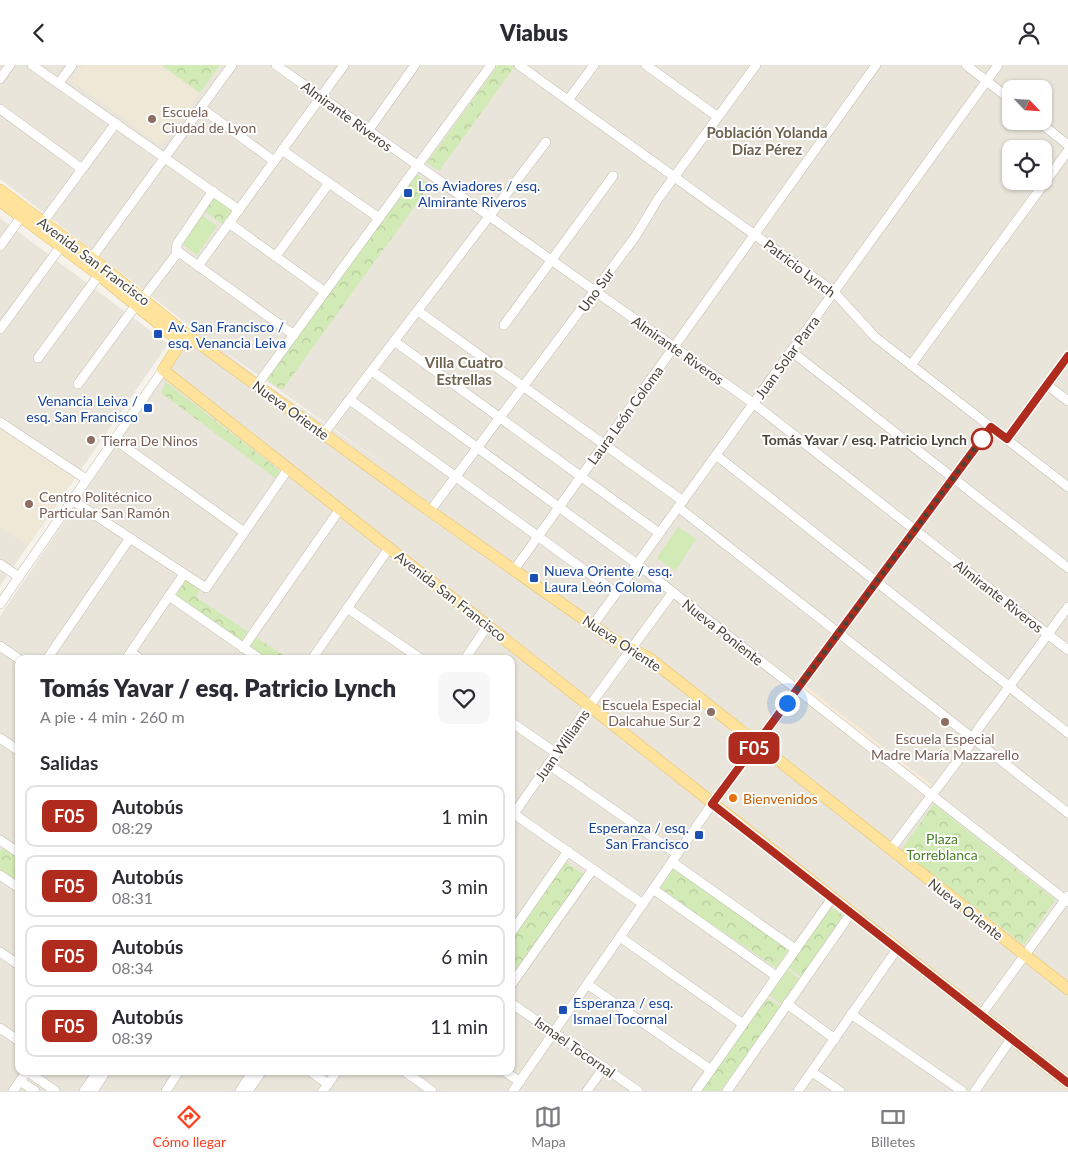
<!DOCTYPE html>
<html lang="es">
<meta charset="utf-8">
<style>
body{margin:0;font-family:Lato,sans-serif;background:#f7f7f7;color:#2b2b33;height:100vh;display:flex;flex-direction:column;font-size:19px;white-space:nowrap}
*{box-sizing:border-box;margin:0}
p{font-size:16px;color:#7c7c81}
.icon{flex:none;width:28px;height:28px;fill:none;stroke:currentColor;stroke-width:2;stroke-linecap:round;stroke-linejoin:round}
.map{position:relative;flex:1;overflow:hidden}
.details{position:absolute;left:15px;top:590px;width:500px;height:420px;display:flex;flex-direction:column;background:#fff;border-radius:10px;box-shadow:0 1px 4px #0004}
.details>*{flex:none}
.badge{padding:0 10px;border-radius:8px;font-size:18px;line-height:32px}
.needle{width:32px;rotate:115deg}
.controls{position:absolute;left:1002px;top:15px;display:grid;gap:10px}
.controls a{display:grid;place-items:center;width:50px;height:50px;border-radius:10px;background:#fff;box-shadow:0 1px 4px #0004;font-size:25px}
.you{position:absolute;width:25px;height:25px;margin:-12px;border:4px solid #fff;border-radius:50%;background:#1a73e8;box-shadow:0 0 0 8px #1a73e833}
.map>.badge{position:absolute;translate:-50% -50%;box-shadow:0 0 0 2px #fff}
h2{padding:0 25px;font-size:19px;line-height:45px}
.round{display:grid;place-items:center;flex:none;width:52px;height:52px;border-radius:10px;background:#f7f7f7}
.summary{display:flex;align-items:center;justify-content:space-between;height:85px;padding:0 25px}
h1{font-size:24px;font-weight:800;line-height:38px}
ul{padding:0;list-style:none}
li{display:flex;align-items:center;gap:15px;height:62px;margin:0 10px 8px;padding:0 15px;border:2px solid #e1e1e2;border-radius:10px}
li div{flex:1}
li b{display:block;font-size:19px}
li em{font-style:normal}
li .badge{min-width:55px;font-weight:700;text-align:center}
header{display:flex;justify-content:space-between;align-items:center;height:65px;padding:0 25px;background:#fff;font-size:22px;font-weight:800}
.tabs{display:flex;justify-content:space-around;align-items:center;height:70px;border-top:1px solid #e1e1e2;background:#fff;font-size:14px;color:#7c7c81}
.tabs a{display:grid;justify-items:center;gap:2px}
.tabs .selected{color:#fc3f1d}
.map>svg:first-child{display:block}
</style>
<header><svg class="icon" aria-label="back" viewBox="0 0 24 24"><path d="M15 5l-7 7 7 7"/></svg>Viabus<svg class="icon" aria-label="person" viewBox="0 0 24 24"><circle cx="12" cy="8" r="4"/><path d="M4 21q1-7 8-7t8 7"/></svg></header>
<div class="map">
<svg width="1068" height="1026" viewBox="0 0 1068 1026">
<defs>
<pattern id="park-crowns" width="20" height="18" patternUnits="userSpaceOnUse" patternTransform="scale(1.25)"><rect width="20" height="18" fill="#d2eab5"/><path d="M2 6a3 3 0 1 1 6 0M12 15a3 3 0 1 1 6 0" fill="none" stroke="#b6ca9c"/></pattern>
</defs>
<rect width="100%" height="100%" fill="#f6f3ec"/>
<!-- residential -->
<g fill="#eae5da" fill-rule="evenodd">
<path d="M0 0H1068V1026H0V551L195 265 0 114ZM1011 24H1044V56H1011ZM1011 84H1044V116H1011ZM217 281 385 400 265 318ZM19 594H511V1006H19Z"/>
<path d="M0 153 168 279 0 521Z"/>
</g>
<!-- commercial -->
<path fill="#f7ead8" d="M806 621 932 720 923 731 798 631Z"/>
<!-- education -->
<g fill="#efe8d6">
<path d="M83 0H161L200 28 161 81 71 16Z"/>
<path d="M0 362 72 410 74 415 28 481 0 463Z"/>
</g>
<!-- park -->
<g fill="url(#park-crowns)">
<path d="M161 0H220L200 28Z"/>
<path d="M498 0 515 1 439 106 427 98Z"/>
<path d="M416 109 430 120 282 325 266 314Z"/>
<path d="M215 133 234 146 224 160 204 146Z"/>
<path d="M166 317 280 406 275 413 161 328Z"/>
<path d="M186 515 200 525 196 532 289 594H268L175 532Z"/>
<path d="M934 739 1055 835 1024 880 901 785Z"/>
<path d="M3 783 19 794V820L0 807V786Z"/>
<path d="M565 797 585 810 511 916V874Z"/>
<path d="M674 803 790 882 776 903 660 824Z"/>
<path d="M829 840 844 851 801 912 785 900Z"/>
<path d="M764 931 781 942 720 1026H699Z"/>
</g>
<!-- pitch -->
<g fill="#d2eab5">
<path d="M201 150 217 161 197 190 181 178Z"/>
<path d="M678 462 696 474 675 506 657 493Z"/>
<path d="M926 754 953 775 940 792 913 771Z"/>
<path d="M785 903 799 914 781 939 767 928Z"/>
</g>
<g fill="none" stroke-linecap="round" stroke-linejoin="round">
<!-- minor casing -->
<g stroke="#c2bbae" stroke-width="10">
<g id="minor">
<path d="M32 0 239 145"/>
<path d="M276 0 753 338 1068 585"/>
<path d="M519 0 834 227 875 272 1068 422"/>
<path d="M646 0 718 52"/>
<path d="M966 0 1011 35"/>
<path d="M0 14 10 0"/>
<path d="M59 18 72 0"/>
<path d="M568 35 594 0"/>
<path d="M201 43 274 96"/>
<path d="M0 44 82 104"/>
<path d="M1038 56 1068 80"/>
<path d="M368 66 415 0"/>
<path d="M282 85 379 153"/>
<path d="M213 126 177 179 176 185 294 270"/>
<path d="M43 157 116 58"/>
<path d="M229 158 325 227"/>
<path d="M0 181 21 152"/>
<path d="M276 191 329 118"/>
<path d="M88 198 232 0"/>
<path d="M198 201 344 0"/>
<path d="M143 233 178 187"/>
<path d="M418 246 683 436"/>
<path d="M504 260 613 111"/>
<path d="M0 264 61 181"/>
<path d="M394 276 659 468"/>
<path d="M791 286 1068 503"/>
<path d="M38 293 99 210"/>
<path d="M911 300 1068 86"/>
<path d="M372 306 637 499 1068 837"/>
<path d="M78 319 136 240"/>
<path d="M257 320 491 0"/>
<path d="M1047 320 1068 336"/>
<path d="M350 335 616 528"/>
<path d="M0 357 86 414"/>
<path d="M324 368 546 77"/>
<path d="M114 374 244 467"/>
<path d="M1007 374 1068 291"/>
<path d="M716 390 1068 668"/>
<path d="M72 435 206 523 288 404"/>
<path d="M678 442 1068 748"/>
<path d="M430 446 635 172 658 134 756 0"/>
<path d="M0 499 19 512"/>
<path d="M514 505 876 0"/>
<path d="M169 531 260 594"/>
<path d="M0 539 163 305"/>
<path d="M347 543 421 594"/>
<path d="M593 560 998 0"/>
<path d="M0 581 19 594"/>
<path d="M243 583 340 444"/>
<path d="M131 587 140 594"/>
<path d="M47 594 130 473"/>
<path d="M126 594 184 509"/>
<path d="M312 594 389 483"/>
<path d="M465 594 488 560"/>
<path d="M511 657 556 688"/>
<path d="M0 673 19 686"/>
<path d="M548 699 677 789"/>
<path d="M514 749 643 839"/>
<path d="M511 753 582 651 673 527"/>
<path d="M0 775 19 788"/>
<path d="M891 784 969 681 978 664 1068 542"/>
<path d="M672 797 795 884"/>
<path d="M0 810 19 823"/>
<path d="M653 824 776 911"/>
<path d="M511 868 568 786"/>
<path d="M620 872 743 959"/>
<path d="M0 887 19 900"/>
<path d="M587 919 711 1005"/>
<path d="M511 920 593 804"/>
<path d="M511 938 638 1026"/>
<path d="M787 939 835 974"/>
<path d="M851 949 962 1026"/>
<path d="M981 950 1068 831"/>
<path d="M0 963 19 976"/>
<path d="M27 1006 55 1026"/>
<path d="M310 1006 328 1019"/>
<path d="M404 1006 432 1026"/>
<path d="M504 1006 520 1017"/>
<path d="M812 1007 840 1026"/>
<path d="M20 1016 35 1026"/>
<path d="M13 1026 27 1006"/>
<path d="M84 1026 98 1006"/>
<path d="M93 1026 106 1006"/>
<path d="M166 1026 179 1006"/>
<path d="M240 1026 253 1006"/>
<path d="M248 1026 262 1006"/>
<path d="M323 1026 337 1006"/>
<path d="M513 1026 712 739 991 362"/>
<path d="M587 1026 604 1002"/>
<path d="M696 1026 832 833"/>
<path d="M727 1026 851 848"/>
<path d="M798 1026 897 884"/>
<path d="M975 1026 1011 974"/>
</g>
</g>
<!-- major casing -->
<g stroke="#e6c16a" stroke-width="12">
<g id="major">
<path d="M0 125 92 193 186 269 430 446 612 574 649 593 1068 924"/>
<path d="M0 136 99 210 181 277"/>
<path d="M186 269 163 305 1068 1018"/>
</g>
</g>
<!-- minor -->
<use href="#minor" stroke="#fff" stroke-width="9"/>
<!-- major -->
<use href="#major" stroke="#ffe39c" stroke-width="11"/>
</g>
<g fill="none" stroke-linecap="round" stroke-linejoin="round">
<!-- line casing -->
<g stroke="#fff" stroke-width="11">
<path id="line" d="M1068 291 1007 374 991 362 712 739 1068 1018"/>
</g>
<!-- line -->
<use href="#line" stroke="#af2b1e" stroke-width="8"/>
<!-- walk -->
<path stroke="#4b4439" stroke-width="5" stroke-dasharray="0 9" d="M787 638 982 374"/>
</g>
<!-- markers -->
<g fill="#8d6e63" stroke="#fff" stroke-width="2">
<circle cx="152" cy="54" r="5"/>
<circle cx="91" cy="375" r="5"/>
<circle cx="29" cy="439" r="5"/>
<circle cx="711" cy="647" r="5"/>
<circle cx="945" cy="657" r="5"/>
</g>
<g fill="#1a4fb4" stroke="#fff" stroke-width="2">
<rect x="403" y="123" width="10" height="10" rx="2.5"/>
<rect x="153" y="264" width="10" height="10" rx="2.5"/>
<rect x="143" y="338" width="10" height="10" rx="2.5"/>
<rect x="529" y="508" width="10" height="10" rx="2.5"/>
<rect x="694" y="765" width="10" height="10" rx="2.5"/>
<rect x="558" y="940" width="10" height="10" rx="2.5"/>
</g>
<circle fill="#fff" stroke="#af2b1e" stroke-width="2.5" cx="982" cy="374" r="10"/>
<circle fill="#e8710a" stroke="#fff" stroke-width="2" cx="733" cy="733" r="5"/>
<g text-anchor="middle" dominant-baseline="central" stroke-width="4" stroke-linejoin="round" paint-order="stroke">
<!-- education labels -->
<g font-size="14" fill="#785e54" stroke="#fff" text-anchor="start">
<text x="162" y="46">Escuela<tspan x="162" dy="16">Ciudad de Lyon</tspan></text>
<text x="101" y="375">Tierra De Ninos</text>
<text x="39" y="431">Centro Politécnico<tspan x="39" dy="16">Particular San Ramón</tspan></text>
<text x="701" y="639" text-anchor="end">Escuela Especial<tspan x="701" dy="16">Dalcahue Sur 2</tspan></text>
<text x="945" y="673" text-anchor="middle">Escuela Especial<tspan x="945" dy="16">Madre María Mazzarello</tspan></text>
</g>
<!-- street labels -->
<g font-size="14" fill="#4b4439" stroke="#fff">
<text transform="translate(347 51) rotate(36)">Almirante Riveros</text>
<text transform="translate(94 196) rotate(37)">Avenida San Francisco</text>
<text transform="translate(800 203) rotate(37)">Patricio Lynch</text>
<text transform="translate(596 225) rotate(-54)">Uno Sur</text>
<text transform="translate(678 285) rotate(35)">Almirante Riveros</text>
<text transform="translate(787 292) rotate(-54)">Juan Solar Parra</text>
<text transform="translate(291 345) rotate(36)">Nueva Oriente</text>
<text transform="translate(625 350) rotate(-54)">Laura León Coloma</text>
<text transform="translate(451 531) rotate(38)">Avenida San Francisco</text>
<text transform="translate(999 531) rotate(38)">Almirante Riveros</text>
<text transform="translate(723 567) rotate(38)">Nueva Poniente</text>
<text transform="translate(622 578) rotate(33)">Nueva Oriente</text>
<text transform="translate(562 680) rotate(-55)">Juan Williams</text>
<text transform="translate(966 844) rotate(38)">Nueva Oriente</text>
<text transform="translate(575 982) rotate(35)">Ismael Tocornal</text>
</g>
<!-- transit labels -->
<g font-size="14" fill="#164399" stroke="#fff" text-anchor="start">
<text x="418" y="120">Los Aviadores / esq.<tspan x="418" dy="16">Almirante Riveros</tspan></text>
<text x="168" y="261">Av. San Francisco /<tspan x="168" dy="16">esq. Venancia Leiva</tspan></text>
<text x="138" y="335" text-anchor="end">Venancia Leiva /<tspan x="138" dy="16">esq. San Francisco</tspan></text>
<text x="544" y="505">Nueva Oriente / esq.<tspan x="544" dy="16">Laura León Coloma</tspan></text>
<text x="689" y="762" text-anchor="end">Esperanza / esq.<tspan x="689" dy="16">San Francisco</tspan></text>
<text x="573" y="937">Esperanza / esq.<tspan x="573" dy="16">Ismael Tocornal</tspan></text>
</g>
<!-- stop labels -->
<g font-size="14" font-weight="bold" fill="#4b4439" stroke="#fff" text-anchor="end">
<text x="967" y="374">Tomás Yavar / esq. Patricio Lynch</text>
</g>
<!-- food labels -->
<g font-size="14" fill="#c56008" stroke="#fff" text-anchor="start">
<text x="743" y="733">Bienvenidos</text>
</g>
<!-- park labels -->
<g font-size="14" fill="#4a7f2a" stroke="#fff">
<text x="942" y="773">Plaza<tspan x="942" dy="16">Torreblanca</tspan></text>
</g>
<!-- neighbourhood labels -->
<g font-size="15" font-weight="bold" fill="#6e6250" stroke="#fff">
<text x="767" y="67">Población Yolanda<tspan x="767" dy="17">Díaz Pérez</tspan></text>
<text x="464" y="297">Villa Cuatro<tspan x="464" dy="17">Estrellas</tspan></text>
</g>
</g>
</svg>
<div class="controls">
<a><svg class="needle" viewBox="-14 -14 28 28"><path d="M0-13l5 13h-10z" fill="#e53935"/><path d="M0 13l5-13h-10z" fill="#7c7c81"/></svg></a>
<a><svg class="icon" aria-label="locate" viewBox="0 0 24 24"><circle cx="12" cy="12" r="6"/><path d="M12 2v4M12 18v4M2 12h4M18 12h4"/></svg></a>
</div>
<div class="you" style="left:787px;top:638px"></div>
<b class="badge" style="left:754px;top:683px;background:#af2b1e;color:#fff">F05</b>
<section class="details">
<div class="summary"><div><h1>Tomás Yavar / esq. Patricio Lynch</h1><p>A pie · 4 min · 260 m</p></div><a class="round"><svg class="icon" aria-label="heart" viewBox="0 0 24 24"><path d="M12 20l-8-8c-3-5 5-10 8-4 3-6 11-1 8 4z"/></svg></a></div>
<h2>Salidas</h2>
<ul>
<li><span class="badge" style="background:#af2b1e;color:#fff">F05</span><div><b>Autobús</b><p>08:29</p></div><em>1 min</em></li>
<li><span class="badge" style="background:#af2b1e;color:#fff">F05</span><div><b>Autobús</b><p>08:31</p></div><em>3 min</em></li>
<li><span class="badge" style="background:#af2b1e;color:#fff">F05</span><div><b>Autobús</b><p>08:34</p></div><em>6 min</em></li>
<li><span class="badge" style="background:#af2b1e;color:#fff">F05</span><div><b>Autobús</b><p>08:39</p></div><em>11 min</em></li>
</ul>
</section>
</div>
<nav class="tabs">
<a class="selected"><svg class="icon" aria-label="directions" viewBox="0 0 24 24"><path d="M12 3l9 9-9 9-9-9zM9 14v-3h6M13 9l2 2-2 2"/></svg>Cómo llegar</a>
<a><svg class="icon" aria-label="map" viewBox="0 0 24 24"><path d="M3 6l6-2 6 2 6-2v14l-6 2-6-2-6 2zM9 4v14M15 6v14"/></svg>Mapa</a>
<a><svg class="icon" aria-label="tickets" viewBox="0 0 24 24"><path d="M3 7h18v10H3zM15 7v10"/></svg>Billetes</a>
</nav>
